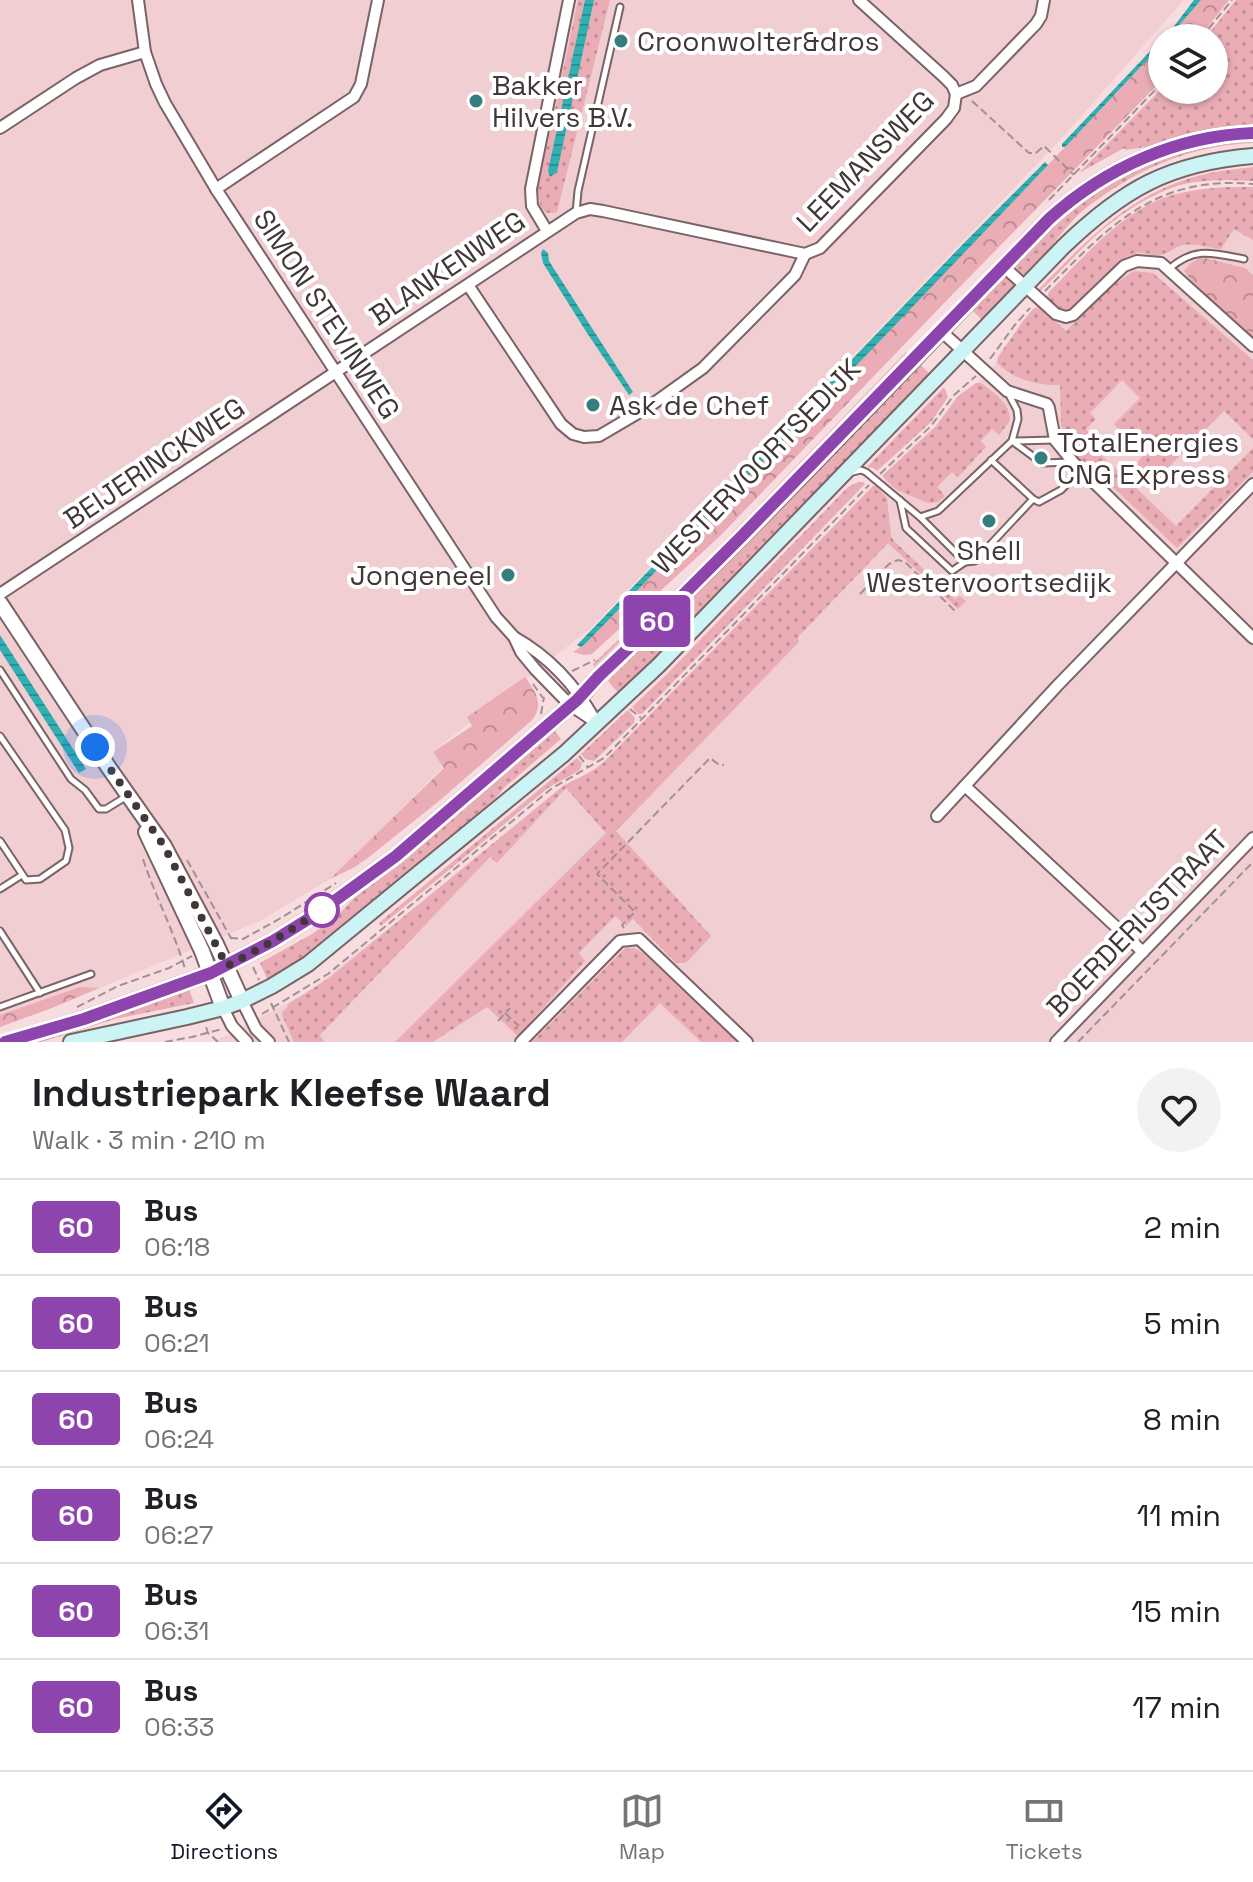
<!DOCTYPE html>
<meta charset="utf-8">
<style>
body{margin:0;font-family:"Space Grotesk",sans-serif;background:#f2f2f2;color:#202124;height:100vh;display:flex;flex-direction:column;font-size:30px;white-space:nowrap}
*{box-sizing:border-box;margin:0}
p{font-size:26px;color:#757577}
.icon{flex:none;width:44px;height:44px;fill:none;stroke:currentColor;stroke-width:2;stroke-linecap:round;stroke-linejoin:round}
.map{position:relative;height:1042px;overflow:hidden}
.details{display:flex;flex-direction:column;background:#fff;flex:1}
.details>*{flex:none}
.badge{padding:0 16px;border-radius:6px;font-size:28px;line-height:52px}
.controls{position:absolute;left:1148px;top:24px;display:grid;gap:16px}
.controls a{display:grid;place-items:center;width:80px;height:80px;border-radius:50%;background:#fff;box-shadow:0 2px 6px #0004;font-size:40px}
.you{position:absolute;width:40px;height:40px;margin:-20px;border:6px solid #fff;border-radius:50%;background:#1a73e8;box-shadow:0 0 0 12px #1a73e833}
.map>.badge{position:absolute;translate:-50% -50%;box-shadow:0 0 0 4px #fff}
.round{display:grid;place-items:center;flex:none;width:84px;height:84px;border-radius:42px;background:#f2f2f2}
.head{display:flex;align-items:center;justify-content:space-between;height:136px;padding:0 32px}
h1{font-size:38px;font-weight:700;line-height:60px}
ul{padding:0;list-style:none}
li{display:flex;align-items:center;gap:24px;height:96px;padding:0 32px;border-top:2px solid #e0e0e0}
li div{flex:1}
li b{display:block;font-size:30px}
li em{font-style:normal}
li .badge{min-width:88px;font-weight:700;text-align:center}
.tabs{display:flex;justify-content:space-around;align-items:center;height:112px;border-top:2px solid #e0e0e0;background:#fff;font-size:22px;color:#757577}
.tabs a{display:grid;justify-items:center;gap:4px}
.tabs .active{color:#111827}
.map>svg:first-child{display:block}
</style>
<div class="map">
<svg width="1253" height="1042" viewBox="0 0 1253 1042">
<defs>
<pattern id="grass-dots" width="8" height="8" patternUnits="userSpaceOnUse" patternTransform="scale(2)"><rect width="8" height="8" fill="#eaacb5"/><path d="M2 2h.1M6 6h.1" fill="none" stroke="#bf8d94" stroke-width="1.8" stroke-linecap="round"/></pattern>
<pattern id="forest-crowns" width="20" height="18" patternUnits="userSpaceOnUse" patternTransform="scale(2)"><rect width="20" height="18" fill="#eaacb5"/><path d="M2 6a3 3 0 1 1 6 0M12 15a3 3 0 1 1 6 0" fill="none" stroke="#bf8d94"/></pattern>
<pattern id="water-rules" width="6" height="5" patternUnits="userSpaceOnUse" patternTransform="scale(2)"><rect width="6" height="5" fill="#30b0b0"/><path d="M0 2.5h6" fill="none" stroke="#2a9090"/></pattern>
</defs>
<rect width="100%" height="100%" fill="#f7dde0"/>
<!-- built -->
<g fill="#f0ced2">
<path d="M0 0H1184L1061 139 592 627 434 751 443 767 335 876 258 922 52 1008 0 1025Z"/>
<path d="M1253 191V1042H214L310 991 563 789 604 762 646 723 932 432 1102 249Z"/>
</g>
<!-- grass -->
<g fill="url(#grass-dots)">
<path d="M578 0H610L557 212C540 217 539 203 538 189Z"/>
<path d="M1236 0H1253V126L1202 131 1151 146 1126 150 1124 148 1079 173 1162 88V90H1214V38H1205Z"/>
<path d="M1253 139V143C1202 145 1156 161 1113 189 1101 197 1089 205 1078 215 1059 234 1044 257 1026 277L1013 266C1033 245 1052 223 1075 205 1129 164 1186 145 1253 139Z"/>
<path d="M1253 167V181C1231 180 1206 179 1184 184 1151 193 1118 215 1093 238 1075 255 1058 275 1040 291L1039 289C1091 236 1135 189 1210 173 1224 170 1239 169 1253 167Z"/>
<path d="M1225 187H1253V240L1234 229 1221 249C1210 248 1195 243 1184 245 1176 246 1169 253 1161 255 1153 257 1145 251 1137 253 1114 258 1091 296 1071 309 1060 310 1052 307 1047 297L1049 292C1082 259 1115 219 1158 200 1179 191 1203 189 1225 187Z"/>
<path d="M1134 271 1153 273 1253 360V439L1224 411 1158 478 1149 469 1145 472 1136 464 1144 454 1114 424 1140 398 1122 380 1090 413 1096 419 1086 429 1093 436 1088 442 1124 477 1132 469 1140 477 1133 485 1176 526 1253 448V472L1177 548 1115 489 1089 471 1067 448 1061 425 1060 385C1038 386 1013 379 997 363L998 357 1023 321 1034 308 1039 307 1066 331 1109 288Z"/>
<path d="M1004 276 1016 287 983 321 971 309Z"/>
<path d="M906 352 909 354 684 586 652 610 594 667 593 664 655 605 676 590 706 560Z"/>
<path d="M919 363 931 375 664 650 619 694 608 681 707 583Z"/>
<path d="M976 383H981C995 394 1010 402 1010 421L999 435 992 429 981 441 986 447 958 477 952 472 937 487 945 496 938 502 928 503 897 490 882 476 936 426 958 396Z"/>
<path d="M944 387 948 397 931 422 877 471 873 468 869 467 868 466Z"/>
<path d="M858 482H863L865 484 642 714H638L632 707 667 674 848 487Z"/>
<path d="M873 486H876L887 498 891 536 894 541 955 599 960 596 966 601 958 609 888 543 798 637 799 642 616 831 711 936 688 961 685 963H676L633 919 626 926 615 916 579 953 585 961 518 1036 487 1007 433 1042H395L606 833 566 788 497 863 490 857 320 1035 324 1042H294L282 1015 283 1011 288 1007 287 1005 329 978 563 786 594 770 604 762Z"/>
<path d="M628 710 635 718 634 723 594 761 585 759 581 754Z"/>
<path d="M554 730 561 739 504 788 478 819 297 964 268 981 260 963 312 934 337 916 357 895 516 765Z"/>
<path d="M577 758 582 763 580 770 548 788 381 926 379 923Z"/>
<path d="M634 948 643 953 738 1042H701L660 1003 622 1042H532L624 949Z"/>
<path d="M189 989 194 1003 115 1019 41 1042H29L106 1018Z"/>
</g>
<!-- forest -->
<g fill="url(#forest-crowns)">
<path d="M1201 0H1229L1199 38H1168Z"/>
<path d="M1162 44V80L949 298 720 536 592 654 584 655 573 652 586 643 1048 165Z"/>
<path d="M1201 257 1245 268 1253 275V341L1192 281 1184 271 1191 263Z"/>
<path d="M525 677C536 692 545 705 531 721L439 801 369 857 355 867 330 879 444 768 433 752 472 726 467 717Z"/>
<path d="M80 987 99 988 52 1008 0 1027V1015Z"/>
</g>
<!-- water -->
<g fill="url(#water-rules)">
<path d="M585 0H594L557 172 550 177 548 171Z"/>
<path d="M1194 0H1201L1168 38H1162V44L1069 143 1065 147H1062V144L1175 25Z"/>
<path d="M1045 162 1048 165 876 345 586 643 581 647 577 645 965 242Z"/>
<path d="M543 249 548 253 549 261 633 392 629 395 587 333 543 263 541 253Z"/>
<path d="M0 635 86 769 79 773 0 650Z"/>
</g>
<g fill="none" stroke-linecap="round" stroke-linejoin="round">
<!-- service casing -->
<g stroke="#7a6366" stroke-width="9">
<g id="service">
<path d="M576 213 578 191 620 7"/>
<path d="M1169 269C1195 246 1213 253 1244 259"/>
<path d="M1012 441 1042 463 1072 462"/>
<path d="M1013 441 1055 440"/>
<path d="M991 460 1033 499 1039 502 1061 490 1081 470"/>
<path d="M853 472 861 470 866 472 920 517 965 562 975 561 1033 499"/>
<path d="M900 500 906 528 952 571 965 562"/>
<path d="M920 517 938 511 1012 441 1018 419 1017 410 1008 393"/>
<path d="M0 670 71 779 85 790 99 809H106L127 796"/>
<path d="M0 736 65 830 69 848 66 861 40 879 26 880 0 841"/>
<path d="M0 889 22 875"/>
<path d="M0 931 40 993"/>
<path d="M0 1007 91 974"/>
</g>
</g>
<!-- minor casing -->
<g stroke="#7a6366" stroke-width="14">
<g id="minor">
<path d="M138 0 145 52 156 84 165 103 216 189 496 617 514 637 521 652 535 669 570 705 597 723"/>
<path d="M859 0 943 76 952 85 956 94"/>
<path d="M956 94 976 86 1036 24 1041 16 1044 0"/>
<path d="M0 128 76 78 100 65 145 52"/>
<path d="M216 189 354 97 361 84 378 0"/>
<path d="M547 231 532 206 531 189 569 0"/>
<path d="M1003 266 1056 314 1066 317 1073 315 1124 266 1137 261 1161 263 1253 346"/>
<path d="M468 285 561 424 573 434 584 437 599 436 650 406 703 368 795 275 805 254"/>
<path d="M941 331 1007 391 1047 404 1049 408 1055 440 1073 462 1253 638"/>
<path d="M0 594 576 213 590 209 603 211 805 254 820 248 946 119 954 108 956 94"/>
<path d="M514 637C548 656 576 686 595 720"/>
<path d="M965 786 1143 952"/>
<path d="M937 816 1057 686 1253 484"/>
<path d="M242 1001 256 1029 269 1042"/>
<path d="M223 1008 232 1026 247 1042"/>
<path d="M521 1042 620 941 639 939 747 1042"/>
<path d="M1056 1042 1253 838"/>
</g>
</g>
<!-- tertiary casing -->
<g stroke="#7a6366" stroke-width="18">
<g id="tertiary">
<path d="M0 603 109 768 164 846 216 944 242 1001"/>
<path d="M146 832 202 951 223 1008"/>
</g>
</g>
<!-- secondary casing -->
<g stroke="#7a6366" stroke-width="18">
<g id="secondary">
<path d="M6 1042 84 1019 211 973 273 941 318 913 396 856 577 700C585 692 593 682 601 674 756 528 901 372 1049 219 1105 168 1177 136 1253 133"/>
<path d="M71 1042 187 1017 223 1008 242 1001 272 986 308 964 564 754 659 665 1063 247C1123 189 1169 163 1253 156"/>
</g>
</g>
<!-- path -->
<g stroke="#a29092" stroke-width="2" stroke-dasharray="8 4" stroke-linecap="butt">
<path d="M1201 38 1232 0"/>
<path d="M972 101 1029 153H1036L1044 146 1074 175"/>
<path d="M1049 200 1162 83"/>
<path d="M1045 291C1108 227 1155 175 1253 184"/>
<path d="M990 359 1014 326 1030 308"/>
<path d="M880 474 931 426 954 395 976 376"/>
<path d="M860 594 889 564 898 560 905 562 955 611"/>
<path d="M629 628 656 602"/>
<path d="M572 671 595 660"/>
<path d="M533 684 543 698"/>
<path d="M630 709 641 718"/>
<path d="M541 714 544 697"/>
<path d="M579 756 588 767"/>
<path d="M143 859C155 896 174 931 185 969"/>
<path d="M187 860 231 938"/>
<path d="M624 928 622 925 635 912 597 874 710 758 718 764 724 765"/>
<path d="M230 938 243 939 281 918 336 883"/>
<path d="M253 967 259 980"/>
<path d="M271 1003 289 1042"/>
<path d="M77 1007 118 986 169 968 192 956"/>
<path d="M505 1013 519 1026"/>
<path d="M262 1014 328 974 551 789 604 758 869 485"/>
<path d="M498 1021 510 1008"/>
<path d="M206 1027 208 1033 218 1042"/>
<path d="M165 1042 192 1037 222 1029"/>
<path d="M1078 1042 1253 862"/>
</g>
<!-- service -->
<use href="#service" stroke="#fff" stroke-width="5"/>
<!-- minor -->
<use href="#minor" stroke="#fff" stroke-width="10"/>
<!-- tertiary -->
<use href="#tertiary" stroke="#fff" stroke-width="14"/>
<!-- secondary -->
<use href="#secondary" stroke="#cdf4f4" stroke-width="14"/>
</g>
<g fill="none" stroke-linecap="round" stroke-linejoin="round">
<!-- line casing -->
<g stroke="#fff" stroke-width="18">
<path id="line" d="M5 1042 84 1019 211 973 273 941 318 913 396 856 577 700 599 676 657 621 742 536 1049 219C1105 168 1177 136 1253 133"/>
</g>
<!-- line -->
<use href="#line" stroke="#8e44ad" stroke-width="12"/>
<!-- walk -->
<path stroke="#413738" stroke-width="8" stroke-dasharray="0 14.4" d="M95 747 164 846 227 966 273 941 322 910"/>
</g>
<!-- markers -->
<g fill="#357e7e" stroke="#fff" stroke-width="3">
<circle cx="621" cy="41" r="8"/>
<circle cx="476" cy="101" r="8"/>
<circle cx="593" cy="405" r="8"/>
<circle cx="1041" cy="458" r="8"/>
<circle cx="989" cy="521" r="8"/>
<circle cx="508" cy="575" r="8"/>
</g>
<circle fill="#fff" stroke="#8e44ad" stroke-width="4" cx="322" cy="910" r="16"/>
<g text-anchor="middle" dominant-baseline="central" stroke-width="8" stroke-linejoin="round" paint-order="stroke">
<!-- poi labels -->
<g font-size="28" fill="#413738" stroke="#fff" text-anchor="start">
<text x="637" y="41">Croonwolter&amp;dros</text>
<text x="492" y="85">Bakker<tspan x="492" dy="32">Hilvers B.V.</tspan></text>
<text x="609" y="405">Ask de Chef</text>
<text x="1057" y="442">TotalEnergies<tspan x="1057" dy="32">CNG Express</tspan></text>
<text x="989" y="550" text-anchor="middle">Shell<tspan x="989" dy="32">Westervoortsedijk</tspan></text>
<text x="492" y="575" text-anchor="end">Jongeneel</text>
</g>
<!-- street labels -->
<g font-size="28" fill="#413738" stroke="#fff">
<text transform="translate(865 161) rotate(-46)">LEEMANSWEG</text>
<text transform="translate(447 268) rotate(-34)">BLANKENWEG</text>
<text transform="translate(327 314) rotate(57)">SIMON STEVINWEG</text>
<text transform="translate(154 463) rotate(-34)">BEIJERINCKWEG</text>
<text transform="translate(756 466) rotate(-46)">WESTERVOORTSEDIJK</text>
<text transform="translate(1137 923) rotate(-46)">BOERDERIJSTRAAT</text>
</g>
</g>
</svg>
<div class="controls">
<a><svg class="icon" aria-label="layers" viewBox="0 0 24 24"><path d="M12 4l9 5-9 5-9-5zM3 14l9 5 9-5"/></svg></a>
</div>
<div class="you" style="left:95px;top:747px"></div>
<b class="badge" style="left:657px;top:621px;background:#8e44ad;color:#fff">60</b>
</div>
<section class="details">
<div class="head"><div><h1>Industriepark Kleefse Waard</h1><p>Walk · 3 min · 210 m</p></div><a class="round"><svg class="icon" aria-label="heart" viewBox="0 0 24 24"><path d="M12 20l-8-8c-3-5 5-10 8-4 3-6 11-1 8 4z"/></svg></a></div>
<ul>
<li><span class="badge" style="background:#8e44ad;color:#fff">60</span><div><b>Bus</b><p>06:18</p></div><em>2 min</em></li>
<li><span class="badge" style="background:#8e44ad;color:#fff">60</span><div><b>Bus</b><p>06:21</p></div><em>5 min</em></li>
<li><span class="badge" style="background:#8e44ad;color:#fff">60</span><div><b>Bus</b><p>06:24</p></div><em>8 min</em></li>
<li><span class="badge" style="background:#8e44ad;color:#fff">60</span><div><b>Bus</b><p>06:27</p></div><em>11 min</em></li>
<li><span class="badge" style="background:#8e44ad;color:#fff">60</span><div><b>Bus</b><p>06:31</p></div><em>15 min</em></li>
<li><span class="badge" style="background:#8e44ad;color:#fff">60</span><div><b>Bus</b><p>06:33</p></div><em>17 min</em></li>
</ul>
</section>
<nav class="tabs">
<a class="active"><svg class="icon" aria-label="directions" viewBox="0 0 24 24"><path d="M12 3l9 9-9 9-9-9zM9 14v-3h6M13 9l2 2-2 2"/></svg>Directions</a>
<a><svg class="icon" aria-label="map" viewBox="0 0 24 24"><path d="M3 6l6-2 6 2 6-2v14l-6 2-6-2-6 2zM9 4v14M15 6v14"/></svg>Map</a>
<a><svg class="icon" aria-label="tickets" viewBox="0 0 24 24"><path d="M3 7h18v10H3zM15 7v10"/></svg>Tickets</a>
</nav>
